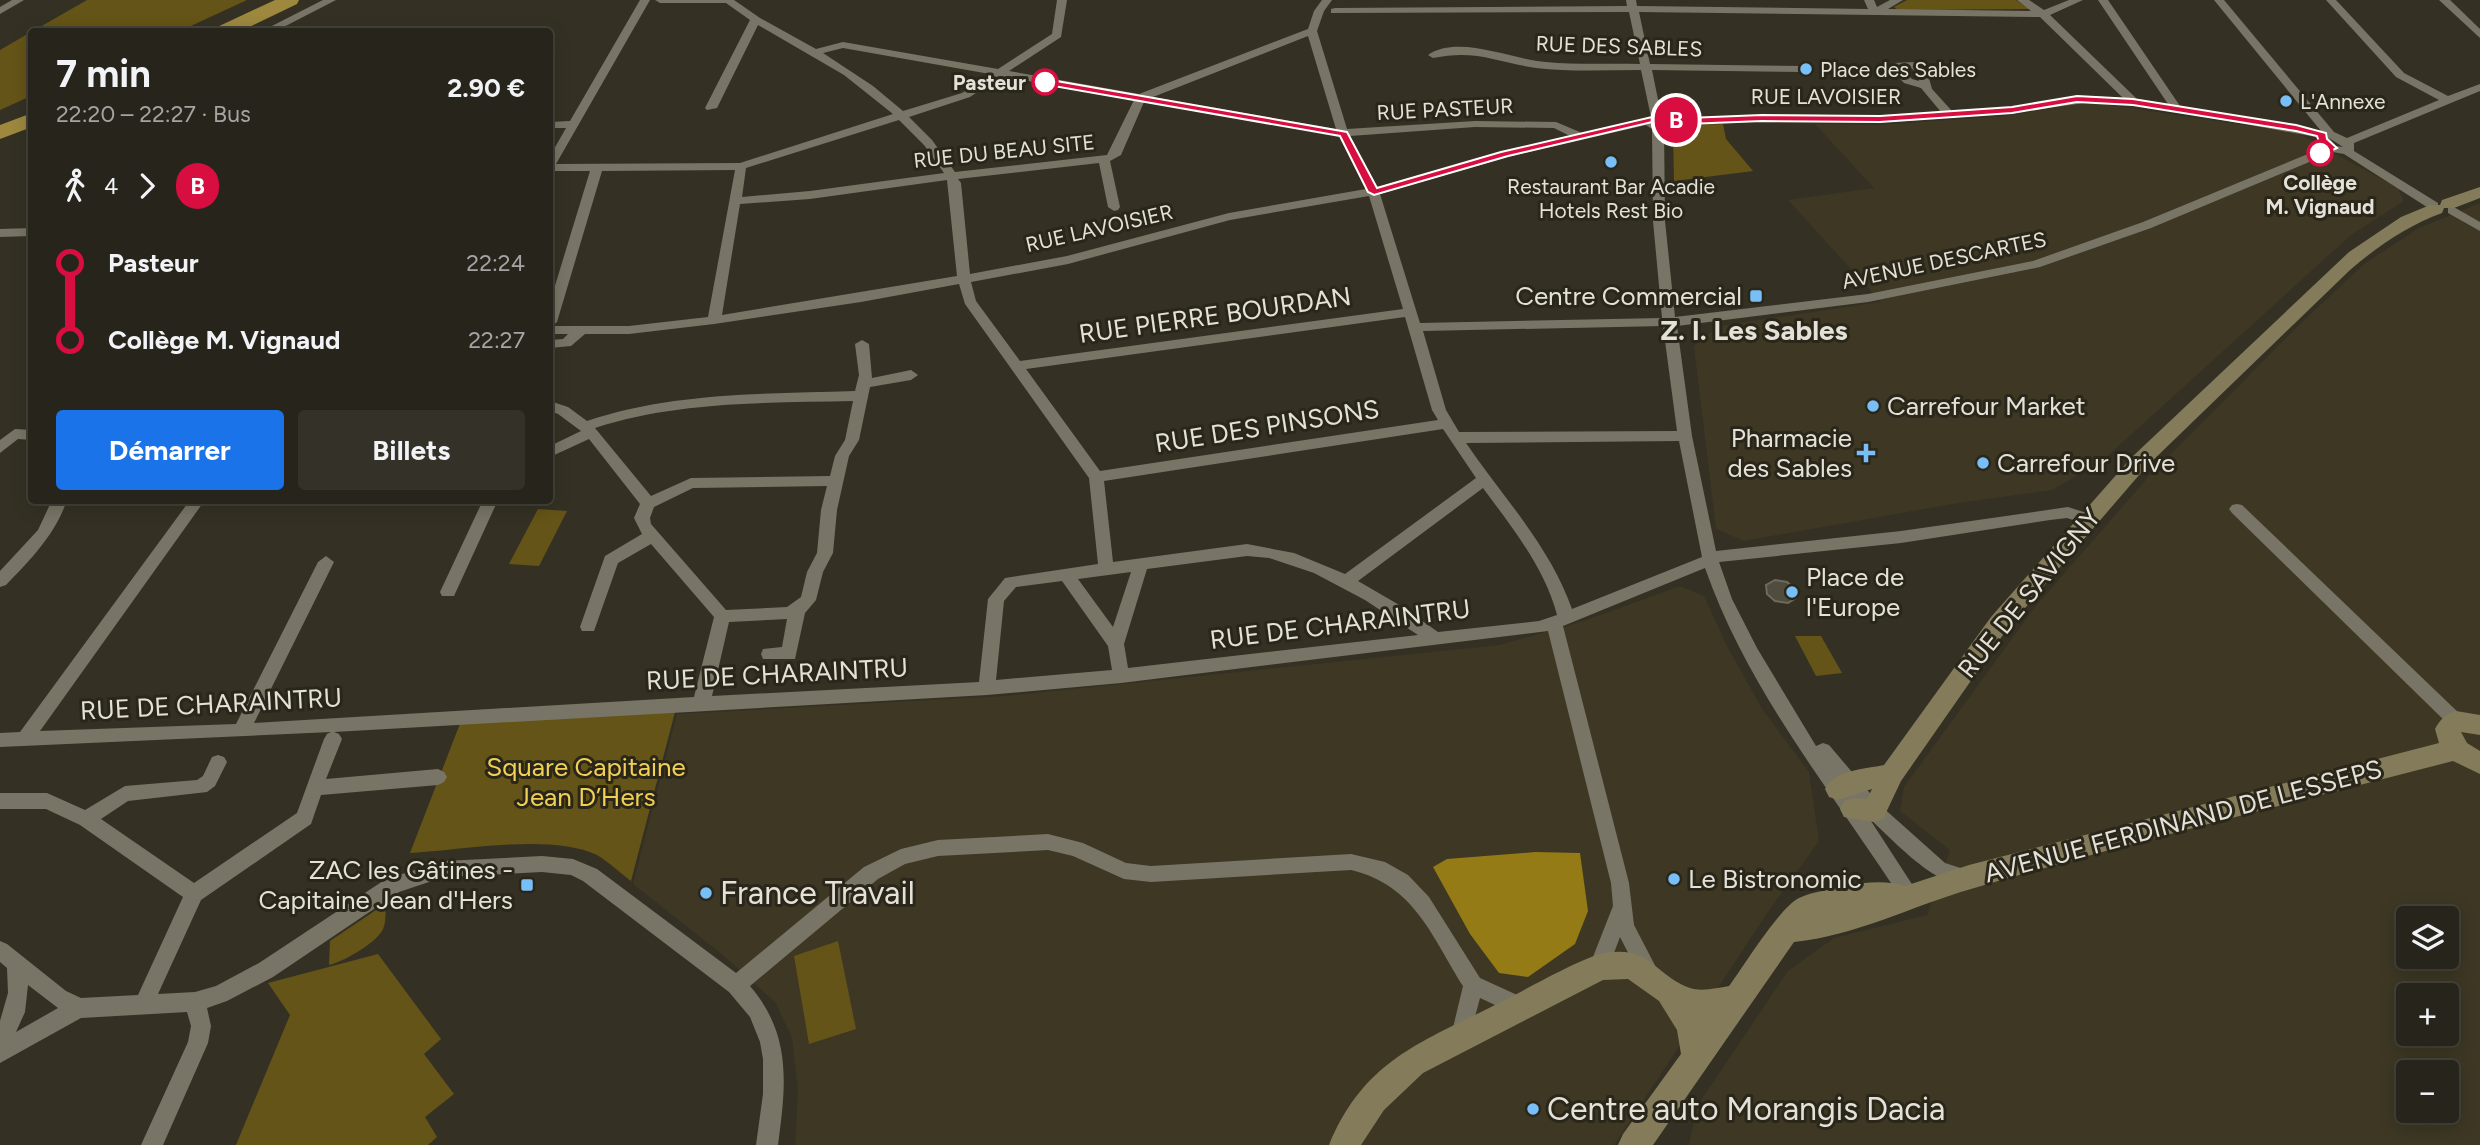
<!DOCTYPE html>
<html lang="fr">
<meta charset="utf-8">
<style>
body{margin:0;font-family:Figtree,sans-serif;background:#333128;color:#f1f3f6;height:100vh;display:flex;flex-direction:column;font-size:26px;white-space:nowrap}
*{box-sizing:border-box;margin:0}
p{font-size:23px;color:#a4a5a3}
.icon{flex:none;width:38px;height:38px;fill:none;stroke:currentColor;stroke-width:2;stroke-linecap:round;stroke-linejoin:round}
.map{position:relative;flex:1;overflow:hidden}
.sheet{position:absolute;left:28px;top:28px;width:525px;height:476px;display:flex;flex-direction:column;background:#27251b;border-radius:7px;box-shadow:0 4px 18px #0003,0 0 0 2px #43423a}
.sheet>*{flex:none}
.badge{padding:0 14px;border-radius:23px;font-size:24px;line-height:46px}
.controls{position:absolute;left:2396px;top:906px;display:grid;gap:14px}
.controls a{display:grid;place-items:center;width:63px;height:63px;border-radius:7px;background:#27251b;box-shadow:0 4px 18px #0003,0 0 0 2px #43423a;font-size:35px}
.map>.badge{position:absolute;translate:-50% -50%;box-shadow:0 0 0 4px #fff}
.legs{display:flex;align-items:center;gap:10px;height:77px;padding:0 28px;font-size:23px}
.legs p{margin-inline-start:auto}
.summary{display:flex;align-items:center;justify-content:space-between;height:119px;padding:0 28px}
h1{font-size:38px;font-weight:700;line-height:52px}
.action{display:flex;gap:14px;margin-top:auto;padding:14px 28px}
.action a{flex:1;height:80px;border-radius:7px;background:#1a73e8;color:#fff;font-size:28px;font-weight:700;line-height:80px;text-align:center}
.action a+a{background:#333128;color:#f1f3f6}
ul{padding:0 28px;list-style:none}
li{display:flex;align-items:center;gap:24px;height:77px;font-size:26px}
li i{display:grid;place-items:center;width:10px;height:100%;margin:0 9px;background:currentColor}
li i::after{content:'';width:18px;height:18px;margin:-9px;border:5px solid;border-radius:50%;background:#27251b}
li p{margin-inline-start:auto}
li:first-child i{background:linear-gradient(#0000 50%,currentColor 0)}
li:last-child i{background:linear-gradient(currentColor 50%,#0000 0)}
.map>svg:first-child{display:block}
</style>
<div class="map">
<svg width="2480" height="1145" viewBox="0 0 2480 1145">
<rect width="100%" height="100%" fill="#343124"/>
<!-- built -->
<g fill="#3d3724" fill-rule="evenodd">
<path d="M2077 104H2102L2297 133 2398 188 2404 201 2351 235 2101 462 2052 490 1958 503 1744 541 1716 529 1694 346 1718 326 1881 302 1788 200 1874 188 1815 124 1877 125 2006 116Z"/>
<path d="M2480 203V1145H1689L1697 1106 1788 971 1834 938 1927 915 1950 850 1900 811 1904 787 2035 607 2150 475 2297 327 2364 264 2419 228ZM2408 919H2446V957H2408ZM2408 996H2446V1034H2408ZM2408 1073H2446V1111H2408Z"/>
<path d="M1680 586 1704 596 1727 646 1763 710 1809 772 1819 841 1768 912 1614 1145H795L798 1090 792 1038 776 1003 723 955 633 884 677 714 1006 696 1500 645 1581 622Z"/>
</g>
<!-- green -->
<g fill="#655417">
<path d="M87 0H247L180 31H33Z"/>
<path d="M1907 0H2016L2029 9 1898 10 1894 7Z"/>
<path d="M31 32V96L0 110V50Z"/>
<path d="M1723 124 1726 139 1753 171 1674 181 1673 134C1683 122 1708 125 1723 124Z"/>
<path d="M538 509 567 511 539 566 509 564Z"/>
<path d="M1795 636H1821L1842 673 1816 676Z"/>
<path d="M675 712 631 881C620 873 609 862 597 855 552 833 461 850 410 853L461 721Z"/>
<path d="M382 906 386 909C385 916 386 925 382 931 374 944 343 962 329 965L330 941Z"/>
<path d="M838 941 856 1029 809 1044 794 956Z"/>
<path d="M378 954 441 1039 424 1054 454 1094 425 1117 437 1137 428 1145H236L290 1015 268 983Z"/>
</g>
<!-- water -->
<path fill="#947b16" d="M1535 852 1580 853 1588 911 1575 944 1528 977 1499 973 1470 934 1433 867 1447 859Z"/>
<!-- building -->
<path fill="#504c3e" stroke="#6e6a5c" stroke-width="2" d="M1775 580 1787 582 1795 589 1796 598 1788 603 1775 601 1767 594 1766 585Z"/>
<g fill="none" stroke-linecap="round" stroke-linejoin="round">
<!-- street -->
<g fill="#797566" fill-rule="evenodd">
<path d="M12 0H24L0 14V7Z"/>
<path d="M323 0H336L274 32H260Z"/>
<path d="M640 0H650L556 164 740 163 893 114 844 75 758 25 717 108 707 110 705 108 750 20 726 3H660L655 0H734L760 18 816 49 843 42 998 69 1052 34 1057 0H1067L1061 37 1009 71 1139 94 1308 29 1314 11 1322 0H1332L1324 11 1317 31 1347 129 1475 121 1556 122 1582 133 1651 117 1641 70C1606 70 1570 72 1536 68 1496 62 1476 49 1433 58L1428 55C1459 34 1512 60 1546 62 1577 65 1608 63 1640 64L1629 12 1331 13V9L1335 8 1627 6 1626 0H1636L1637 6 1868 9 1864 0H1874L1877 7 1890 0H1903L1888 9 2031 11 2017 0H2029L2044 10 2069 0H2083L2050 15 2137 99 2168 104 2098 0H2108L2180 106 2321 131 2214 0H2224L2334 132 2347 138 2439 100 2396 77 2326 0H2336L2404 73 2448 96 2480 84V91L2354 143V151L2438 203V209H2430L2344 154 2333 152 2151 228 2040 267 1868 302 1677 326 1692 436 1716 551 1901 531 2068 507 2093 515 2096 519 2088 525 2067 518 2050 520 1901 543 1719 562 1732 599 1757 648 1816 746 1823 743 1829 745 1880 805 1945 863 1973 872 1975 878 1973 884C1942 895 1890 837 1869 818L1919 895 1917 901 1910 904 1903 901C1833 793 1748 691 1705 568L1563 626 1629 883 1634 925 1659 973 1656 980 1649 982 1642 980 1620 937 1606 974 1599 976 1592 974 1589 967 1613 906 1611 883 1548 631 1121 683 987 695 334 732 339 734 342 739 326 779 438 769 444 772 447 777 444 782 438 785 321 795 311 824 201 900 158 994 195 992 216 986 259 963 386 879 444 861 542 856 573 859 597 869 736 973 864 867 901 849 938 840 1048 834 1083 843 1126 863 1151 866 1351 854 1385 862 1408 875 1429 897 1480 978 1526 999 1529 1006 1526 1013 1519 1016 1480 998 1468 1043 1461 1046 1454 1043 1451 1036 1463 986C1431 935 1414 885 1351 870L1151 882 1124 879 1073 856 1048 850 938 856 905 864 878 879 750 986C792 1035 786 1085 778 1145H756L763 1094V1059L760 1042 750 1017 729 992 583 881 571 875 542 872 444 877 399 892 273 977 227 1001 207 1008 211 1026 208 1043 163 1145H141L188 1042 191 1026 187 1012 81 1018 0 1063V1021L8 993 7 968 0 962V941L7 944 66 991 81 998 138 995 183 897 80 825 46 809H0V793H47L85 810 125 786 197 780 203 776 212 757 218 755 224 757 227 762 215 786 207 792 128 801 101 819 194 883 297 813 324 739 327 734 331 732 0 747V733L20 732 190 500H205L40 731 236 724 318 562 326 556 334 562 254 723 694 697 714 617 651 544 618 563 594 631H582L580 627 605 556 642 534 634 518 640 504 589 439 550 457V446L581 431 558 414 550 411V401L568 407 587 421C673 392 766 394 855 391L859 375 855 344 862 340 869 344 872 378 911 370 918 375 911 380 870 387 859 440 849 456 837 510 833 553 823 572 816 600 805 613 795 659H763L761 654 763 649 782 647 787 619 729 622 712 696 979 682 988 599 1005 578 1098 564 1089 478 965 304 959 284 861 302 714 324 629 334H585L571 346 550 348V340L563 339 568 334H550V302L590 171H550V156L566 128H550V122L570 121ZM1639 12 2040 17 2123 98 2092 96 2012 107 1952 111 1932 89 1927 71 1916 62 1893 63 1888 66 1904 83 1921 88 1941 112 1880 116 1782 114 1662 119 1652 70 1806 72 1811 69 1806 66 1650 64ZM1308 36 1336 129 1153 97ZM843 48 990 74 962 93 903 111 873 86 823 53ZM1910 67 1918 74 1919 81 1912 79 1901 68ZM1001 76 1134 100 1107 155 955 172 932 140 909 117 970 97ZM1144 102 1339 136 1366 189 1229 213 1067 256 970 274 961 183 958 179 1099 163 1108 207 1114 211 1118 210 1120 207 1110 161 1121 155ZM2092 102 2151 107 2316 137 2325 147 2143 222 2033 261 1868 294 1675 317 1665 221 1664 128 1667 125 1782 120 1880 122 2012 113ZM899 120 924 145 944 173 810 191 742 197 746 168ZM1646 125 1652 129 1653 221 1662 318 1420 323 1380 194 1508 157ZM1475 127 1554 128 1570 136 1501 152 1377 187 1350 136ZM2329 138 2343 147 2336 146ZM735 170 708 317 629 326H552L557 322 602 171ZM947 180 957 276 722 315 740 204 810 199ZM1369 196 1403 309 1020 361 976 301 971 282 1068 264 1230 220ZM1405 317 1432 410 1438 420 1100 471 1026 369ZM1663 326 1677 431 1459 432 1446 410 1423 331ZM853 401 845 440 835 456 830 476 691 478 651 496 595 428C677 401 768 403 853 401ZM1443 429 1476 478 1345 574 1294 553 1247 544 1113 562 1104 481ZM1679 441 1702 557 1572 609C1550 546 1502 496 1466 443ZM827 486 821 510 817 553 807 572 801 597 787 607 726 610 651 524 650 518 654 507 693 488ZM1483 488C1511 526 1545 568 1557 615L1539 621 1438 632 1401 606 1358 581ZM1247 556 1269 558 1314 573 1365 600 1418 635 1128 668 1124 644 1147 569ZM1131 572 1113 627 1078 579ZM1062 581 1108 646 1112 670 996 680 1004 601 1016 587ZM28 985 58 1008 16 1032 25 1012Z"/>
<path d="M2439 0H2450L2480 29V38Z"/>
<path d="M2452 206 2480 222V231L2448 213V207Z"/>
<path d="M32 228V236L0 237V229Z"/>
<path d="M15 429 32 430V440L18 439 0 453V440Z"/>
<path d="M52 500H67C55 535 31 559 6 585L0 587V571L38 530Z"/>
<path d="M483 500H498L454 596H442L440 592Z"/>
<path d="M2237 504 2242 505 2462 716 2465 721 2462 726 2456 728 2450 726 2232 513 2229 509 2232 505Z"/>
</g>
<!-- secondary -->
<g fill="#847b5a" fill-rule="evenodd">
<path d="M2480 187V198L2454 208H2444L2442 213C2407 226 2378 246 2350 270L2146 467 2096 525 2007 629 1901 781 1883 819 1874 822 1844 817 1840 809 1844 801 1853 798 1867 799 1872 789 1838 800 1829 797 1825 789C1834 770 1865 769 1884 765L1991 617 2132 457 2349 252 2401 217 2430 205H2440L2442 200Z"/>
<path d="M2456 711 2480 715V735L2461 732 2467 743 2480 751V774L2453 761C2292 803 2130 842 1971 889 1912 906 1855 936 1794 942L1653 1145H1618L1623 1134 1681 1054 1677 1030 1659 1001 1628 979 1603 980 1423 1073 1384 1110 1361 1145H1329C1364 1060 1422 1042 1497 1004 1531 987 1564 967 1599 954 1651 943 1652 974 1690 988 1702 992 1717 988 1729 986 1744 966 1779 908 1799 898 1813 891 1831 890 1846 886 1864 882 1888 880 1905 886L1969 865 2439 743 2435 729C2440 719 2446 714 2456 711Z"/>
</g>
<!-- highway -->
<g fill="#9d883e" fill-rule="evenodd">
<path d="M275 0H299L297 4 239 32H213L215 28Z"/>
<path d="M32 113V127L0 139V125Z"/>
</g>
</g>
<!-- line-1 -->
<path fill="#d80e41" stroke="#fff" stroke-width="2" d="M1045 79 1347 132 1377 188 1501 152 1652 117 1662 119 1762 115 1880 116 2012 107 2077 96 2133 99 2296 125 2326 133 2327 139 2337 148 2320 156 2315 153 2325 147 2319 142 2317 136 2296 131 2133 105 2077 102 2012 113 1880 122 1762 121 1662 125 1652 122 1508 156 1374 195 1368 192 1340 136 1042 84V80Z"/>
<!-- markers -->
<g fill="#78bff7" stroke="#2a271a" stroke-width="2.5">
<circle cx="1806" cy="69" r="7"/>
<circle cx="2286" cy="101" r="7"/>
<circle cx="1611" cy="162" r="7"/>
<rect x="1749" y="289" width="14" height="14" rx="3.5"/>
<circle cx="1873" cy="406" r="7"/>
<path d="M1862.5 442.5h7v7h7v7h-7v7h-7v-7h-7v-7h7z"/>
<circle cx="1983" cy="463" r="7"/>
<circle cx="1792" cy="592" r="7"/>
<circle cx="1674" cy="879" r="7"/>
<rect x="520" y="878" width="14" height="14" rx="3.5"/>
<circle cx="706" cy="893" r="7"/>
<circle cx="1533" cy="1109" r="7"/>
</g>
<g fill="#fff" stroke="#d80e41" stroke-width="3.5">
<circle cx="1045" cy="82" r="12"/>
<circle cx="2320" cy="153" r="12"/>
</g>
<g text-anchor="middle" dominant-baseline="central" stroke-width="6" stroke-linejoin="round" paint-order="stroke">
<!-- far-street labels -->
<g font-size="21" fill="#e4e1d9" stroke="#2a271a">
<text transform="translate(1619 46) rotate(2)">RUE DES SABLES</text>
<text x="1826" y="96">RUE LAVOISIER</text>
<text transform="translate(1445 109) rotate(-3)">RUE PASTEUR</text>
<text transform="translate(1004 151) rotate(-6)">RUE DU BEAU SITE</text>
<text transform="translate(1099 228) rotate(-13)">RUE LAVOISIER</text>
<text transform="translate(1944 260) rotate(-12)">AVENUE DESCARTES</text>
</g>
<!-- far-poi labels -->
<g font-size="21" fill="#e4e1d9" stroke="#2a271a" text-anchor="start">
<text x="1820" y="69">Place des Sables</text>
<text x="2300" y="101">L'Annexe</text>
<text x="1611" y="186" text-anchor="middle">Restaurant Bar Acadie<tspan x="1611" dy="24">Hotels Rest Bio</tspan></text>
</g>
<!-- far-stop labels -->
<g font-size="21" font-weight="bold" fill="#e4e1d9" stroke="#2a271a" text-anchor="end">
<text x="1026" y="82">Pasteur</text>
<text x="2320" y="182" text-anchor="middle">Collège<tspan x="2320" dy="24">M. Vignaud</tspan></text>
</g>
<!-- poi labels -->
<g font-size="26" fill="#e4e1d9" stroke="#2a271a" text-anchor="start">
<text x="1742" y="296" text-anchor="end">Centre Commercial</text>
<text x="1887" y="406">Carrefour Market</text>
<text x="1852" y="438" text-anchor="end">Pharmacie<tspan x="1852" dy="30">des Sables</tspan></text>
<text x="1997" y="463">Carrefour Drive</text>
<text x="1806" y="577">Place de<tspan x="1806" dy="30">l'Europe</tspan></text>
<text x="513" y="870" text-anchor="end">ZAC les Gâtines -<tspan x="513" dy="30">Capitaine Jean d'Hers</tspan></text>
<text x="1688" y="879">Le Bistronomic</text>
</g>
<!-- street labels -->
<g font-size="26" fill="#e4e1d9" stroke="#2a271a">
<text transform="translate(1215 315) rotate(-8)">RUE PIERRE BOURDAN</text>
<text transform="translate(1267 426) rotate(-9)">RUE DES PINSONS</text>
<text transform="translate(2029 593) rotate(-51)">RUE DE SAVIGNY</text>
<text transform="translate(1340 624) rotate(-7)">RUE DE CHARAINTRU</text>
<text transform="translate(777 674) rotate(-3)">RUE DE CHARAINTRU</text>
<text transform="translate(211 704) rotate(-3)">RUE DE CHARAINTRU</text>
<text transform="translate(2183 821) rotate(-15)">AVENUE FERDINAND DE LESSEPS</text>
</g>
<!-- park labels -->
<g font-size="26" fill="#f2d054" stroke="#2a271a">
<text x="586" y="767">Square Capitaine<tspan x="586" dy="30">Jean D’Hers</tspan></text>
</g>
<!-- neighbourhood labels -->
<g font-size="28" font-weight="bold" fill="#e4e1d9" stroke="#2a271a">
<text x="1754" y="330">Z. I. Les Sables</text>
</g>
<!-- near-poi labels -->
<g font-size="32" fill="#e4e1d9" stroke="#2a271a" text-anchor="start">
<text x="720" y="893">France Travail</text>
<text x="1547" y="1109">Centre auto Morangis Dacia</text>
</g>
</g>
</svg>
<div class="controls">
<a><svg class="icon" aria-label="layers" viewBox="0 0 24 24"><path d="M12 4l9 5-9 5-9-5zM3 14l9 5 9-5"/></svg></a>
<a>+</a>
<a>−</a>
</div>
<b class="badge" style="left:1676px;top:120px;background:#d80e41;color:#fff">B</b>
<section class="sheet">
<div class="summary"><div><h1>7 min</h1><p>22:20 – 22:27 · Bus</p></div><b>2.90 €</b></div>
<div class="legs"><svg class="icon" aria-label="walk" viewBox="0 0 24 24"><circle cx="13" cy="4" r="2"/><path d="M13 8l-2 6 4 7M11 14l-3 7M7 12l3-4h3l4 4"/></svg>4<svg class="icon" aria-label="forward" viewBox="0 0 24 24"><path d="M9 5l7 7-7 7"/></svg><b class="badge" style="background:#d80e41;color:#fff">B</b></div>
<ul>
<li><i style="color:#d80e41"></i><b>Pasteur</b><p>22:24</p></li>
<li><i style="color:#d80e41"></i><b>Collège M. Vignaud</b><p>22:27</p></li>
</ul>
<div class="action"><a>Démarrer</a><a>Billets</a></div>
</section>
</div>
